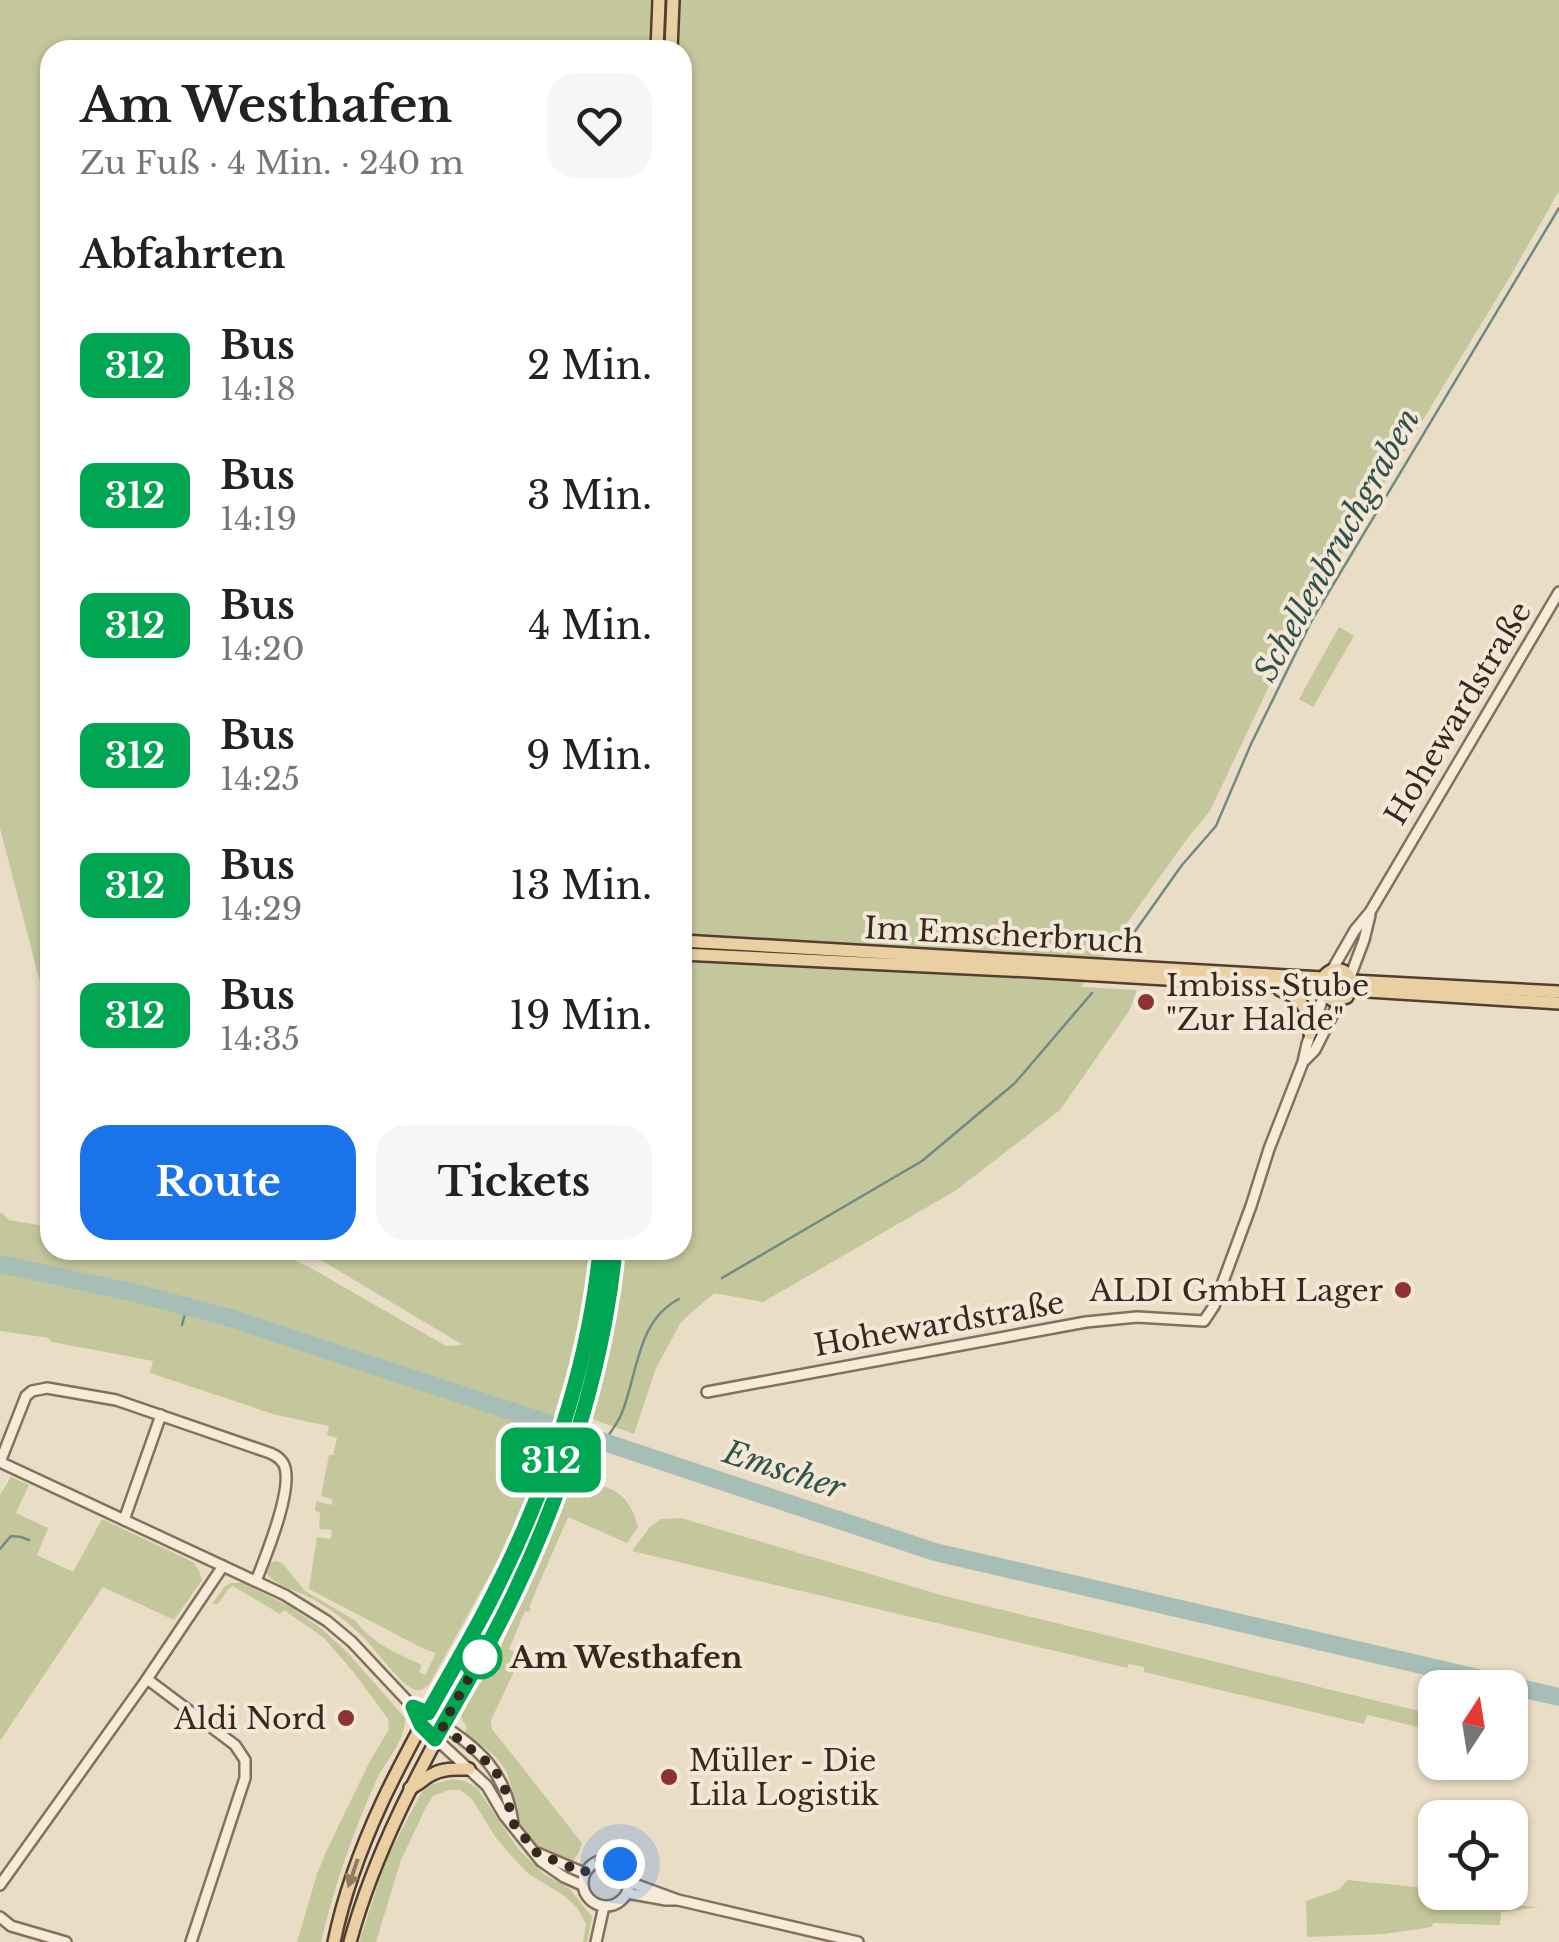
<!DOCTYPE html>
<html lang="de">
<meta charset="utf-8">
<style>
body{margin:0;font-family:"Libre Baskerville",serif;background:#f6f6f6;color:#222;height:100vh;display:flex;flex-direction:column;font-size:38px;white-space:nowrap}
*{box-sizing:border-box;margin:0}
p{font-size:32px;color:#767676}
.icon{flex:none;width:55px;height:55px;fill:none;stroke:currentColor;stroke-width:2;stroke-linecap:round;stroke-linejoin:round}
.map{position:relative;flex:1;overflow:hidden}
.details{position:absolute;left:40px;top:40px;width:652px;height:1220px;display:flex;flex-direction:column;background:#fff;border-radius:30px;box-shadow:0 2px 8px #0004}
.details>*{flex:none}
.badge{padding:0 20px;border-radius:15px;font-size:35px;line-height:65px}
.needle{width:65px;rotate:12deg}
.controls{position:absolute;left:1418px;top:1670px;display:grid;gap:20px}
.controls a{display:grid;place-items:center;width:110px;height:110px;border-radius:20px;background:#fff;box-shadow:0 2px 8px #0004;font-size:50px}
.you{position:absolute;width:50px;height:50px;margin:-25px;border:8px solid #fff;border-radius:50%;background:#1a73e8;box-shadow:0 0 0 15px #1a73e833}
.map>.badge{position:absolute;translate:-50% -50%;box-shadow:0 0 0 5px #fff}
h2{padding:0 40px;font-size:38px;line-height:90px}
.round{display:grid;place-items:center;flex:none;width:105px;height:105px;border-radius:30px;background:#f6f6f6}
.head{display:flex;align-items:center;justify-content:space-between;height:170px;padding:0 40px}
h1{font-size:48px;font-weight:800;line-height:75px}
.action{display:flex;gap:20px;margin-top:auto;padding:20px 40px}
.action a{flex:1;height:115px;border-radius:30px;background:#1a73e8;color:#fff;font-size:40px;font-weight:800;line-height:115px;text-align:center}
.action a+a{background:#f6f6f6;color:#222}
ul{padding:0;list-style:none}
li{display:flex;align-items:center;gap:30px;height:130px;padding:0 40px}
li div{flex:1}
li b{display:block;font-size:38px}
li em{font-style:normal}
li .badge{min-width:110px;font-weight:700;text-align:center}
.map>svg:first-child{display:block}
</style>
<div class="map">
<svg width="1559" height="1942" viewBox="0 0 1559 1942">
<rect width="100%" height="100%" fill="#eaddc6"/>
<!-- green -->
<g fill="#c4c79b">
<path d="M0 0H1559V191L1511 275 1297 627 1210 811 1189 836 1081 987 1137 990 1129 1011 1060 1110 955 1191 763 1302 714 1293 681 1322 656 1368 634 1434 592 1419 598 1394 564 1382 541 1458 521 1512 501 1555 430 1683C426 1687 423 1691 416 1690 404 1689 376 1650 366 1640 349 1623 330 1608 309 1597 295 1590 277 1586 267 1574L270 1563 276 1561 282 1563 305 1591 356 1621C371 1643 398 1654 422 1665L419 1672 425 1675 436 1653 424 1649 309 1589 317 1537 331 1539 332 1530 319 1529 320 1512 315 1511 316 1501 332 1505V1499L321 1496 329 1455H333L337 1438 327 1435 329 1426 276 1415 150 1373 153 1361 52 1342 49 1338 0 1331V1215L1 1212 9 1220 50 1227V1250H231L238 1254 243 1250H274L311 1268 446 1346 463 1345 304 1250H682V50H50V1021L0 828Z"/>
<path d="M1339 627 1354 636 1313 707 1299 699Z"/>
<path d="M569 1476C606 1488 627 1485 638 1527L627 1543 568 1517 529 1607 531 1608 529 1612 525 1611 509 1649 522 1655 491 1720 492 1729 582 1843 579 1852 571 1864C545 1853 523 1840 516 1811 513 1798 512 1783 506 1771 497 1754 479 1744 464 1733L467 1728 461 1717 466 1703 494 1665Z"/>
<path d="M11 1477 29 1485 16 1513 48 1528 37 1555 73 1572 102 1519 193 1562 199 1570 202 1580 174 1620 103 1587 0 1741V1495Z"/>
<path d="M681 1518 941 1595 1435 1715V1731L1367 1715 1364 1724 1144 1672V1667L1129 1664 1127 1668 632 1551 650 1527 661 1519Z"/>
<path d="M231 1583H242L289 1606 322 1629 349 1654 405 1718C406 1741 385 1761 376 1781 353 1832 334 1887 321 1942H297L317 1874 326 1852 369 1763 389 1729 388 1719 355 1674 324 1638 284 1610 280 1614 233 1586 228 1589 218 1604H212L225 1586Z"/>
<path d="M452 1779 465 1781 477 1788 519 1850 544 1874 570 1889 592 1917 587 1942H583L586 1924 578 1909 566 1897 529 1874 516 1861 496 1838 472 1799 460 1790H449L433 1796 427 1805 401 1860 376 1942H359L387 1857 422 1792 430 1785Z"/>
<path d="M1347 1880 1435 1889V1892L1449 1893 1496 1904 1540 1907 1501 1912 1500 1925 1433 1923 1432 1927 1385 1934 1307 1937 1306 1901 1340 1889Z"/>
</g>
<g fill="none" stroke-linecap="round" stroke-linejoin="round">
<!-- stream -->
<g stroke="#6f8b83" stroke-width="2.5">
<path d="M1121 951 1182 865 1216 826 1251 744 1312 620 1559 208"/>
<path d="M722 1278 922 1161 1015 1083 1092 993"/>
<path d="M182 1325 187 1306"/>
<path d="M604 1442C610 1433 617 1424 621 1415 638 1375 636 1321 679 1299"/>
<path d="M0 1549 11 1536 21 1537 29 1540"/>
</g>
<!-- river -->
<path stroke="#a7beb6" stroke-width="18" d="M0 1264 131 1292 231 1318 935 1552 1559 1697"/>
<!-- minor casing -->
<g stroke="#83705d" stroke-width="14">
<g id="minor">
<path d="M1332 970 1355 930 1370 912 1559 592"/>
<path d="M1350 977 1364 940 1370 915"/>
<path d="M1305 1060 1315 1050 1340 1000"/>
<path d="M707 1392 1086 1322 1137 1317 1204 1321 1214 1306 1251 1206 1269 1149 1303 1062 1307 1044 1324 995"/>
<path d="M0 1462 285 1595 327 1621 352 1642 413 1707 421 1725 487 1786 504 1815 541 1861 564 1877 582 1885"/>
<path d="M0 1462 26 1396 32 1391 47 1388 116 1400 270 1453C276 1456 279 1457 283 1463 296 1484 265 1558 256 1581"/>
<path d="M124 1520 161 1415"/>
<path d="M147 1679 235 1745 245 1760V1778L191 1942"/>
<path d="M426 1713C472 1746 504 1762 513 1823"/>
<path d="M537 1853 584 1873"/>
<circle cx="606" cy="1883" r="23"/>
<path d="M629 1882 678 1900 858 1942"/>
<path d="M0 1885 147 1679 223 1566"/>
<path d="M627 1893 666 1900H676"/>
<path d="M0 1917 11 1926 66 1942"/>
<path d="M596 1942 604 1906"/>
</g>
</g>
<!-- major casing -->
<g stroke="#523f31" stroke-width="16">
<g id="major">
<path d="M657 50 659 0"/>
<path d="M671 50 673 0"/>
<path d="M682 941 1323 978C1329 969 1338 967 1347 973L1352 984 1347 997 1334 1001 1324 995 1321 988 1030 971 682 954"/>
<path d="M1352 981 1559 992"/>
<path d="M1280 990C1303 998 1309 1010 1310 1034"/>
<path d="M1352 990 1559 1003"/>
<path d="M410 1788C419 1785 424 1778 433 1774 444 1768 457 1769 469 1769"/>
<path d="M334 1942C360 1816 433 1709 492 1597 545 1498 590 1363 600 1250"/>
<path d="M350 1942C382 1825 446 1725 502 1619 558 1511 603 1372 615 1250"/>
</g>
</g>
<!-- minor -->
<use href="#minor" stroke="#f5ebd8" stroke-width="9"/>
<!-- major -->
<use href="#major" stroke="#e9cfa2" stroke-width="11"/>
</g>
<!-- one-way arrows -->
<defs><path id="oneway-solid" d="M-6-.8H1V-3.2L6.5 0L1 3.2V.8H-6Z" transform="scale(2.5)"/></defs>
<use fill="#8f7c61" href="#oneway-solid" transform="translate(353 1873) rotate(109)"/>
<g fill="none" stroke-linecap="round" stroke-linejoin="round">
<!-- line casing -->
<g stroke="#fff" stroke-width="22">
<path id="line" d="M600 1250C589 1367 547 1488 494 1593 474 1634 450 1673 428 1713L413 1707 421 1725 435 1739C460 1695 486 1651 508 1606 562 1496 603 1372 615 1250"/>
</g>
<!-- line -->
<use href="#line" stroke="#00a651" stroke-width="15"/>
<!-- walk -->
<path stroke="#352920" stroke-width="10" stroke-dasharray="0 18" d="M480 1657 483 1653 442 1726 492 1766 504 1785 513 1823 537 1853 584 1873C593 1860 606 1856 620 1864"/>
</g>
<!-- markers -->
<g fill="#8d3338" stroke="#f2e8d5" stroke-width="4">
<circle cx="1146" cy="1002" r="10"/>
<circle cx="1403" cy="1290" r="10"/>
<circle cx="346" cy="1718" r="10"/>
<circle cx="669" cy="1777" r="10"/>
</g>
<circle fill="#fff" stroke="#00a651" stroke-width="5" cx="480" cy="1657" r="20"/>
<g text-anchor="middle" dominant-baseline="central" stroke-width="8" stroke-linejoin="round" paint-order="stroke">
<!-- street labels -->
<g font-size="30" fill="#352920" stroke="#f2e8d5">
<text transform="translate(1458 713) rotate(-59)">Hohewardstraße</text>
<text transform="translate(1004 935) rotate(3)">Im Emscherbruch</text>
<text transform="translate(939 1324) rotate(-10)">Hohewardstraße</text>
</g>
<!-- poi labels -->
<g font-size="30" fill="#352920" stroke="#f2e8d5" text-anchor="start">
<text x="1166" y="985">Imbiss-Stube<tspan x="1166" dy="34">"Zur Halde"</tspan></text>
<text x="1383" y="1290" text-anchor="end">ALDI GmbH Lager</text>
<text x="326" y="1718" text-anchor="end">Aldi Nord</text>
<text x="689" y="1760">Müller - Die<tspan x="689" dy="34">Lila Logistik</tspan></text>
</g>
<!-- stop labels -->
<g font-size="30" font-weight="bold" fill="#352920" stroke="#f2e8d5" text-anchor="start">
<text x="510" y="1657">Am Westhafen</text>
</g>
<!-- water labels -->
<g font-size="32" font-style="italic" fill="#31534f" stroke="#f2e8d5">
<text transform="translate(1337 545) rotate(-61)">Schellenbruchgraben</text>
<text transform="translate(784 1470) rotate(18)">Emscher</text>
</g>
</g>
</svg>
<div class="controls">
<a><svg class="needle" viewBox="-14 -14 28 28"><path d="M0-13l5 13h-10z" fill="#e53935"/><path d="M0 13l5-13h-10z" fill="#767676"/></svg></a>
<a><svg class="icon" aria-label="locate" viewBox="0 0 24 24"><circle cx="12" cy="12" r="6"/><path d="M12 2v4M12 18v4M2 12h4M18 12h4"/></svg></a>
</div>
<div class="you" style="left:620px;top:1864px"></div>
<b class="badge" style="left:551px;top:1460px;background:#00a651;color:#fff">312</b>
<section class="details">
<div class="head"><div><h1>Am Westhafen</h1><p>Zu Fuß · 4 Min. · 240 m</p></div><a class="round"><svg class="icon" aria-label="heart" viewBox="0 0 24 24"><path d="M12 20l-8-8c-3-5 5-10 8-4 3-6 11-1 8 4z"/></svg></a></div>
<h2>Abfahrten</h2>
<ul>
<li><span class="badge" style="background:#00a651;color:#fff">312</span><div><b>Bus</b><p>14:18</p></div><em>2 Min.</em></li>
<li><span class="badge" style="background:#00a651;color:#fff">312</span><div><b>Bus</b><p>14:19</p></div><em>3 Min.</em></li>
<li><span class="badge" style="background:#00a651;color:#fff">312</span><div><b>Bus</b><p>14:20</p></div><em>4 Min.</em></li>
<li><span class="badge" style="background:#00a651;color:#fff">312</span><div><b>Bus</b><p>14:25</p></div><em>9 Min.</em></li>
<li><span class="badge" style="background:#00a651;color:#fff">312</span><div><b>Bus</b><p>14:29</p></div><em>13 Min.</em></li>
<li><span class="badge" style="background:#00a651;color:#fff">312</span><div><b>Bus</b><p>14:35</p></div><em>19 Min.</em></li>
</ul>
<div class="action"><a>Route</a><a>Tickets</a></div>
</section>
</div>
